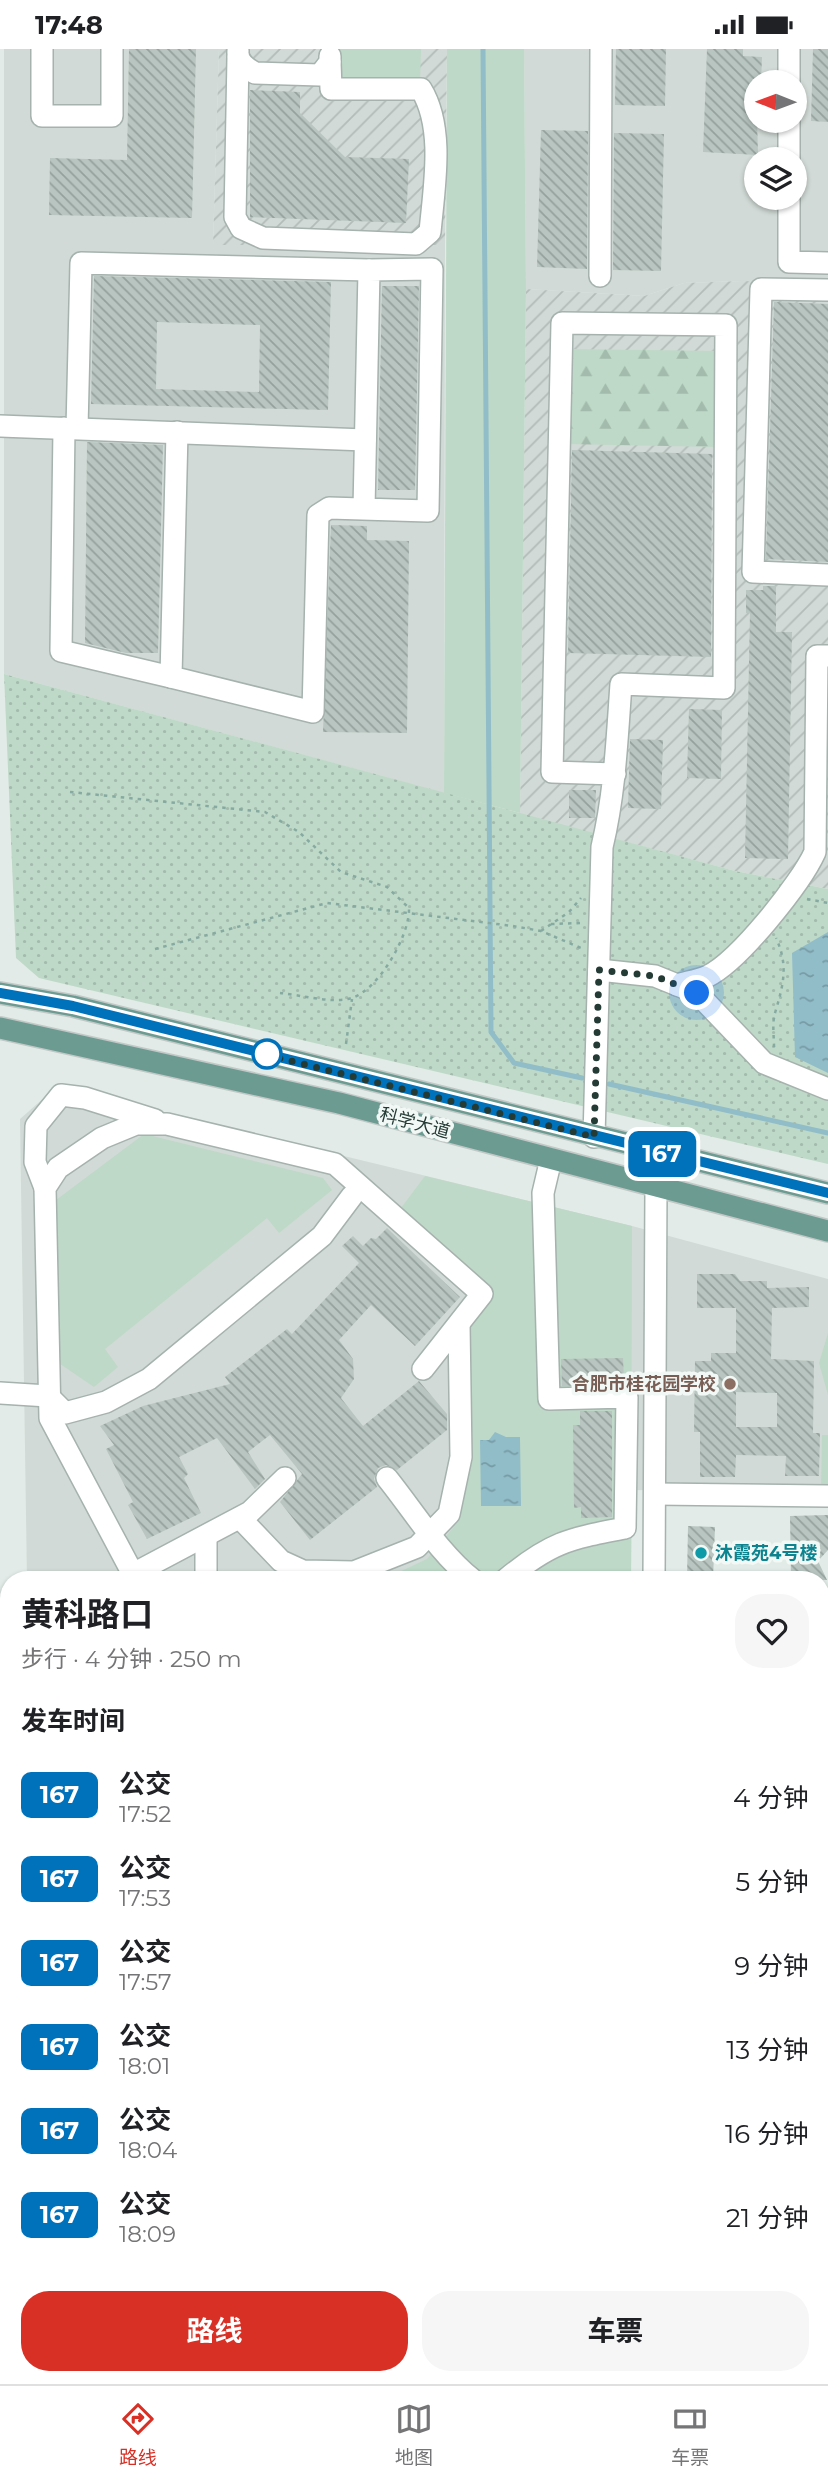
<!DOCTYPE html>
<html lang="zh">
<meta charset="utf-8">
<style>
body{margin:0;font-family:Montserrat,"Noto Sans SC",sans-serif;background:#f6f6f6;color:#202124;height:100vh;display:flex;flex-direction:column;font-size:26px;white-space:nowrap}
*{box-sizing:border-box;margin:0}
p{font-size:23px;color:#757577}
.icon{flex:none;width:38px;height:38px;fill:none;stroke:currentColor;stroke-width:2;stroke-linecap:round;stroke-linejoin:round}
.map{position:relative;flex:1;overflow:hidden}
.drawer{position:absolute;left:0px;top:1522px;width:830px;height:814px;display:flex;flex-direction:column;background:#fff;border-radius:28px 28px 0 0;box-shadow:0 2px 5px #0004}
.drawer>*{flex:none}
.badge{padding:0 14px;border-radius:10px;font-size:24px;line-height:46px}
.needle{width:46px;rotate:271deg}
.controls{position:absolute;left:744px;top:21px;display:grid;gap:14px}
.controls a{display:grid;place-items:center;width:63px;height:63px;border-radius:50%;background:#fff;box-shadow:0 2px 5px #0004;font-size:35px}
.you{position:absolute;width:35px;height:35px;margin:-18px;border:5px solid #fff;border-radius:50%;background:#1a73e8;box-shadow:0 0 0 10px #1a73e833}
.map>.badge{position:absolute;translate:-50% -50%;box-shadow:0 0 0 4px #fff}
h2{padding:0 21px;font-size:26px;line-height:63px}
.round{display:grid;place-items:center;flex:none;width:74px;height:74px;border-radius:28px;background:#f6f6f6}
.headline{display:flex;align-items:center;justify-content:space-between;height:119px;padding:0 21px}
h1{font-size:33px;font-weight:700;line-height:52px}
.button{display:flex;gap:14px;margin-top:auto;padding:14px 21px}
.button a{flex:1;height:80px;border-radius:28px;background:#d93025;color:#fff;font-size:28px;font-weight:700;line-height:80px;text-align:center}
.button a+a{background:#f6f6f6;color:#202124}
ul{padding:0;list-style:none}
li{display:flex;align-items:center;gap:21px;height:84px;padding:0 21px}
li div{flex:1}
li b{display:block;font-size:26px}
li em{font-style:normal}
li .badge{min-width:77px;font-weight:700;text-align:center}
.status{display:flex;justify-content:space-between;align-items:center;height:49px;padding:0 35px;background:#fff;direction:ltr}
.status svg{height:19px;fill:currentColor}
.dock{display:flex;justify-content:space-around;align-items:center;height:98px;border-top:2px solid #e0e0e0;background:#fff;font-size:19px;color:#757577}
.dock a{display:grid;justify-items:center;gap:4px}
.dock .active{color:#d93025}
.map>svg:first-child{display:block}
</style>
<div class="status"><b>17:48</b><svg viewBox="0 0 49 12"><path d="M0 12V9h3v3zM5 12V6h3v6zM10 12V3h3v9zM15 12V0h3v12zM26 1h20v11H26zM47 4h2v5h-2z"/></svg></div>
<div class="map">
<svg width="828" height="2335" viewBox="0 0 828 2335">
<defs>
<pattern id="industrial-furrows" width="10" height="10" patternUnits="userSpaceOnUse" patternTransform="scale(1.75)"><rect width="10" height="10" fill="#d1dad6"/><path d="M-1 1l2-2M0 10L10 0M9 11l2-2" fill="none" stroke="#b3bcb8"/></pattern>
<pattern id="forest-firs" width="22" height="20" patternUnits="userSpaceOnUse" patternTransform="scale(1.75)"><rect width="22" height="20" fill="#bed9c7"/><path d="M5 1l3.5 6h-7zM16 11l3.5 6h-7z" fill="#a3bbac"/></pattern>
<pattern id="park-dots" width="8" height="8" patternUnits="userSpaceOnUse" patternTransform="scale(1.75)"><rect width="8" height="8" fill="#bed9c7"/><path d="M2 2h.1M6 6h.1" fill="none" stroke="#a3bbac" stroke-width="1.8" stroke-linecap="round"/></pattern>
<pattern id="water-ripples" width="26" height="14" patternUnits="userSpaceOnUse" patternTransform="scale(1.75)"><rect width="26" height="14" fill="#91bdc9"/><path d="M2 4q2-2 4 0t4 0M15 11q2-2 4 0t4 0" fill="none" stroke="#769ba4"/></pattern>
<pattern id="building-back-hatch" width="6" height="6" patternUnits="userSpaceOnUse" patternTransform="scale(1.75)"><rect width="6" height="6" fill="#b8c5c0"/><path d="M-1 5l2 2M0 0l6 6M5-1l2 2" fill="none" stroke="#95a19d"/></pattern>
</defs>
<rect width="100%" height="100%" fill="#e2ebe7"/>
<!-- built -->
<g fill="#d1dad6" fill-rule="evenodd">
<path d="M4 0H219L213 195 445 196 444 744 4 625Z"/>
<path d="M524 0H828V234L742 232 684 234 644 247 526 240ZM756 33H794V72H756ZM756 110H794V149H756Z"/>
<path d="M54 1040H68L632 1177 828 1230V1444L632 1441 631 1531H27L20 1070Z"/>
</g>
<!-- industrial -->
<g fill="url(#industrial-furrows)">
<path d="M219 0H447L445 196H213Z"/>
<path d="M742 232 828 234V840L735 822 520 765 526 240 644 247 684 234Z"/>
</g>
<!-- grass -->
<g fill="#bed9c7">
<path d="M336 0H421L420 34 336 33Z"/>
<path d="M447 0H524L526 240 520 764 444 744Z"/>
<path d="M144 1085 323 1129 332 1141 279 1184 267 1169 105 1300 118 1318 94 1338 53 1310 52 1154Z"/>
<path d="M425 1127 632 1177 631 1531H382L427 1510 458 1473 471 1399 467 1279 492 1244 401 1159Z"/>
<path d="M828 1284V1346L819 1314Z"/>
<path d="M822 1386H828V1438H821Z"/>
</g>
<!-- forest -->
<path fill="url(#forest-firs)" d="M569 300 719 302 717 398 567 395Z"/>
<!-- park -->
<path fill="url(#park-dots)" d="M4 625 735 822 828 840V1115L39 929 16 909Z"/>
<!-- water -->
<g fill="url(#water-ripples)">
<path d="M828 883V1024L795 1008 792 904Z"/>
<path d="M495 1383 506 1388H520L521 1457H481L480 1391H489Z"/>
</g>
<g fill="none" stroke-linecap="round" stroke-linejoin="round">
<!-- stream -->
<g stroke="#91bdc9" stroke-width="5">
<path d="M483 0 491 983 514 1014 582 1029"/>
<path d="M609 1035 828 1084"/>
</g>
</g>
<!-- building -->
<g fill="url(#building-back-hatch)" fill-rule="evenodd">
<path d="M129 0H196L192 169 49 166 50 109 127 111Z"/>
<path d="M616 0H666L665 57 615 56Z"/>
<path d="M707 0H743V7L762 8 761 33H756L758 106 703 103Z"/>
<path d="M813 0H828V73L811 72Z"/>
<path d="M250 41 300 43V64L345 108 409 110 406 174 250 168Z"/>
<path d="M541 81 588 82 587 220 537 218Z"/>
<path d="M614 84 664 85 661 222 613 221Z"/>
<path d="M94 227 331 233 328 361 91 355ZM157 273 260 276 259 343 156 340Z"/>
<path d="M382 237H419L415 441H378Z"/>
<path d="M774 253 828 255V513L766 510Z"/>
<path d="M87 393 163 396 158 604H126L85 594Z"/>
<path d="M572 401 712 405 711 608 568 604Z"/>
<path d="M331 476 367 477V491L409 492 407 684 323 683Z"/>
<path d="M763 537H776V583H792L788 810 745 809 750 564H746V541H763Z"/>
<path d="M689 660 722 661 721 730 687 729Z"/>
<path d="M630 690 663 691 661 760 628 759Z"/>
<path d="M569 741H596L595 769H569Z"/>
<path d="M387 1179 460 1248 415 1297 371 1256 339 1291 353 1310 354 1330 341 1349 363 1377 419 1332 447 1365V1381L397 1421 386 1416 378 1419 374 1430 377 1438 310 1491 280 1453 302 1425 270 1386 248 1403 265 1430 255 1440 217 1389 179 1408 188 1425 184 1429 201 1464 147 1490 128 1456 133 1453 106 1400 114 1396 100 1377 143 1357 230 1335 225 1328 287 1280 292 1285 359 1214 342 1197 353 1187 363 1197 371 1189 376 1190Z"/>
<path d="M697 1225H735L740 1232H767V1239L809 1238V1258L772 1259 771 1310 814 1312 813 1384H820L819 1427H785L786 1407 736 1406 735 1428H700V1383H694L695 1312H711V1304H736V1259H697ZM736 1343 777 1344V1378H736Z"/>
<path d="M623 1309 624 1335 562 1337 561 1310Z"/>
<path d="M580 1362H612V1468L581 1469V1458L574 1459 573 1376H580Z"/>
<path d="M828 1466V1501L818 1512 827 1531H791L790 1467Z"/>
<path d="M688 1477 715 1478 713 1531H687Z"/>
</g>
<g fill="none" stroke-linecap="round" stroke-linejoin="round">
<!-- minor casing -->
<g stroke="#a5b2ae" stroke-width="24">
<g id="minor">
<path d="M42 0V67H112V0"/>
<path d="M789 0V33"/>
<path d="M238 2C237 13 246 19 255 24L320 26 330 13V7"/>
<path d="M238 8 235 168 241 179 263 189 416 195 430 183C434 138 445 79 421 40H331L330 13"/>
<path d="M789 72V110"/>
<path d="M789 149V213L828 214"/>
<path d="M600 227 601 0"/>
<path d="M828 241 761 240 753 523 828 526"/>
<path d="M0 377 365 391"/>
<path d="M64 379 61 602 171 628"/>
<path d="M77 379 81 214 369 221"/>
<path d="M177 383 171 628 313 663 318 466 329 459 428 462 432 220 369 221 364 460"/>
<path d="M599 921 655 927 697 944 764 1014 828 1040"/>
<path d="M677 936C687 933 699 931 708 927 739 912 801 834 815 803L817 607H828"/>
<path d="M594 1088 602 798C615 744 617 690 621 635L724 639 726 276 562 274 552 723 615 725"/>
<path d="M45 1139 35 1113 36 1077 61 1046 85 1049 155 1071"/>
<path d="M0 1344 48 1347 65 1364 106 1353 149 1330 322 1187 352 1147"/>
<path d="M285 1429 250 1463 133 1525 50 1369 45 1139 58 1119 102 1089 136 1075H167L335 1115 482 1245 423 1320"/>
<path d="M387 1429C415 1464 439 1504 473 1531"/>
<path d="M655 1445 828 1447"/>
<path d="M240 1469 281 1512 303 1522 354 1523 417 1498 449 1465 461 1408 459 1275"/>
<path d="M206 1487V1531"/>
<path d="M505 1531C551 1493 568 1490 625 1479L627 1348 549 1350 543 1144 551 1110"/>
<path d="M654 1531 656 1138"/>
<path d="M0 1765H9"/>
<path d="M821 1938H828"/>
<path d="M821 2317 828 2319"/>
<path d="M186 2335V2328"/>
</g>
</g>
<!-- major casing -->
<g stroke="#c2c8c6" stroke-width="24">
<g id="major">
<path d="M0 944 73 957 828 1144"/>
<path d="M0 979 339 1054 828 1182"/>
</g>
</g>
<!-- path -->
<g stroke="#86aaa1" stroke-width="2.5" stroke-dasharray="3.5 5" stroke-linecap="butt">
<path d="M70 743 265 763 299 783 341 823 387 838 409 859C410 886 379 940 352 949 331 955 302 946 280 944"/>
<path d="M807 850 828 854"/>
<path d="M551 875 582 874"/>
<path d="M541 882 569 863 581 849"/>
<path d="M155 900 327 854 513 877 541 882 581 899"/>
<path d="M346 995 352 950"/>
<path d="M774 998C774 988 772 974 775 964 783 937 789 917 776 889"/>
</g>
<!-- minor -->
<use href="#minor" stroke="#fff" stroke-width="21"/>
<!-- major -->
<use href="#major" stroke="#6c9b92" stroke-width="21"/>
</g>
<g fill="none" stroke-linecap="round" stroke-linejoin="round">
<!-- line casing -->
<g stroke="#fff" stroke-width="16">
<path id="line" d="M0 944 73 957 828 1144"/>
</g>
<!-- line -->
<use href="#line" stroke="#0072bc" stroke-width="10"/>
<!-- walk -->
<path stroke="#243a35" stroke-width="7" stroke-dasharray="0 12.6" d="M267 1005 255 1003 594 1088 599 921 655 927 697 944"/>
</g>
<!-- markers -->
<circle fill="#fff" stroke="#0072bc" stroke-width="3.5" cx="267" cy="1005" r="14"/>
<circle fill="#8d6e63" stroke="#f2f8f5" stroke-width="2.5" cx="730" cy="1335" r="7"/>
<circle fill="#0f9aa8" stroke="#f2f8f5" stroke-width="2.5" cx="701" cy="1504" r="7"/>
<g text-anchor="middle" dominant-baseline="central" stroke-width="7" stroke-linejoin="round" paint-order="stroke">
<!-- street labels -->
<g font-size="18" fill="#243a35" stroke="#f2f8f5">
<text transform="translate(415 1074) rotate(15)">科学大道</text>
</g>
<!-- education labels -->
<g font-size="18" font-weight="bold" fill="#785e54" stroke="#f2f8f5" text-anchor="end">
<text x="716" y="1335">合肥市桂花园学校</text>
</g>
<!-- culture labels -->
<g font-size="18" font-weight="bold" fill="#0d838f" stroke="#f2f8f5" text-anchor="start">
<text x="715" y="1504">沐霞苑4号楼</text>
</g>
</g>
</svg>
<div class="controls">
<a><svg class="needle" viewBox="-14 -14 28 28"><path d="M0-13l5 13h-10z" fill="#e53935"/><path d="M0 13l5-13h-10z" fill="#757577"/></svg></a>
<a><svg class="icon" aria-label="layers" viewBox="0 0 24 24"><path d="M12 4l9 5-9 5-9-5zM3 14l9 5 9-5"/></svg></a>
</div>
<div class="you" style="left:697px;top:944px"></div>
<b class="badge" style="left:662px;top:1105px;background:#0072bc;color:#fff">167</b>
<section class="drawer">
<div class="headline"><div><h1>黄科路口</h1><p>步行 · 4 分钟 · 250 m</p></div><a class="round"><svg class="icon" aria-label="heart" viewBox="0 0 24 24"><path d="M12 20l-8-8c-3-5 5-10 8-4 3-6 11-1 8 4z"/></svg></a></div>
<h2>发车时间</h2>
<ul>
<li><span class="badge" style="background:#0072bc;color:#fff">167</span><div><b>公交</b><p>17:52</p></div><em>4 分钟</em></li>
<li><span class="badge" style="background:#0072bc;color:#fff">167</span><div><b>公交</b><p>17:53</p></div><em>5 分钟</em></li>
<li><span class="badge" style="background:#0072bc;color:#fff">167</span><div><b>公交</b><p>17:57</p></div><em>9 分钟</em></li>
<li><span class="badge" style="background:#0072bc;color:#fff">167</span><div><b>公交</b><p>18:01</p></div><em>13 分钟</em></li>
<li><span class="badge" style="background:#0072bc;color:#fff">167</span><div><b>公交</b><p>18:04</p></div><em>16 分钟</em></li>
<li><span class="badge" style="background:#0072bc;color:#fff">167</span><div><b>公交</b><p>18:09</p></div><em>21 分钟</em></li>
</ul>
<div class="button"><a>路线</a><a>车票</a></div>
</section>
</div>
<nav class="dock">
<a class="active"><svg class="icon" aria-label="directions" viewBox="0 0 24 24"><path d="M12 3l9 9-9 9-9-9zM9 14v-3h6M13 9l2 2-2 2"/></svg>路线</a>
<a><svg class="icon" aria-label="map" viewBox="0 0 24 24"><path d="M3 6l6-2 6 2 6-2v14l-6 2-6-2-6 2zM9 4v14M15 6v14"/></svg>地图</a>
<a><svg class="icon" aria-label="tickets" viewBox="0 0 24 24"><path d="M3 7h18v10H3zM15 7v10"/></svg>车票</a>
</nav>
